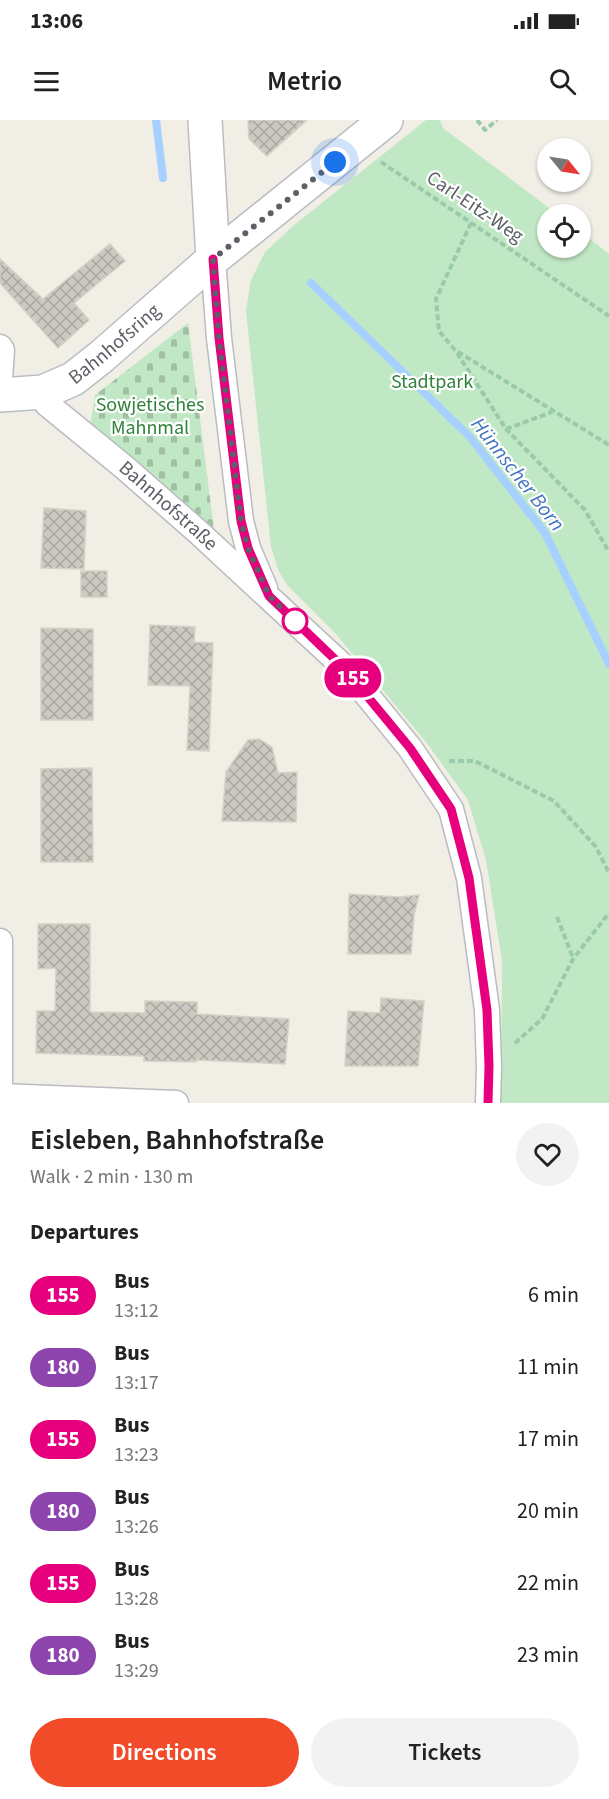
<!DOCTYPE html>
<meta charset="utf-8">
<style>
body{margin:0;font-family:"Source Sans 3",sans-serif;background:#f2f2f2;color:#222;height:100vh;display:flex;flex-direction:column;font-size:22px;white-space:nowrap}
*{box-sizing:border-box;margin:0}
p{font-size:20px;color:#767676}
.icon{flex:none;width:33px;height:33px;fill:none;stroke:currentColor;stroke-width:2;stroke-linecap:round;stroke-linejoin:round}
.map{position:relative;height:983px;overflow:hidden}
.drawer{display:flex;flex-direction:column;background:#fff;flex:1}
.drawer>*{flex:none}
.badge{padding:0 12px;border-radius:20px;font-size:21px;line-height:39px}
.needle{width:39px;rotate:120deg}
.tools{position:absolute;left:537px;top:18px;display:grid;gap:12px}
.tools a{display:grid;place-items:center;width:54px;height:54px;border-radius:50%;background:#fff;box-shadow:0 2px 4px #0004;font-size:30px}
.you{position:absolute;width:30px;height:30px;margin:-15px;border:4px solid #fff;border-radius:50%;background:#1a73e8;box-shadow:0 0 0 9px #1a73e833}
.map>.badge{position:absolute;translate:-50% -50%;box-shadow:0 0 0 3px #fff}
h2{padding:0 30px;font-size:22px;line-height:54px}
.round{display:grid;place-items:center;flex:none;width:63px;height:63px;border-radius:32px;background:#f2f2f2}
.headline{display:flex;align-items:center;justify-content:space-between;height:102px;padding:0 30px}
h1{font-size:28px;font-weight:600;line-height:45px}
.action{display:flex;gap:12px;margin-top:auto;padding:12px 30px}
.action a{flex:1;height:69px;border-radius:36px;background:#f14b2a;color:#fff;font-size:24px;font-weight:600;line-height:69px;text-align:center}
.action a+a{background:#f2f2f2;color:#222}
ul{padding:0;list-style:none}
li{display:flex;align-items:center;gap:18px;height:72px;padding:0 30px}
li div{flex:1}
li b{display:block;font-size:22px}
li em{font-style:normal}
li .badge{min-width:66px;font-weight:700;text-align:center}
.status{display:flex;justify-content:space-between;align-items:center;height:42px;padding:0 30px;background:#fff;direction:ltr}
.status svg{height:16px;fill:currentColor}
header{display:flex;justify-content:space-between;align-items:center;height:78px;padding:0 30px;background:#fff;font-size:27px;font-weight:600}
.map>svg:first-child{display:block}
</style>
<div class="status"><b>13:06</b><svg viewBox="0 0 49 12"><path d="M0 12V9h3v3zM5 12V6h3v6zM10 12V3h3v9zM15 12V0h3v12zM26 1h20v11H26zM47 4h2v5h-2z"/></svg></div>
<header><svg class="icon" aria-label="menu" viewBox="0 0 24 24"><path d="M4 6h16M4 12h16M4 18h16"/></svg>Metrio<svg class="icon" aria-label="search" viewBox="0 0 24 24"><circle cx="10" cy="10" r="6"/><path d="M15 15l6 6"/></svg></header>
<div class="map">
<svg width="609" height="983" viewBox="0 0 609 983">
<defs>
<pattern id="cemetery-stones" width="16" height="16" patternUnits="userSpaceOnUse" patternTransform="scale(1.5)"><rect width="16" height="16" fill="#c1e8c4"/><path d="M2 7V4a2 2 0 0 1 4 0v3zM10 15v-3a2 2 0 0 1 4 0v3z" fill="#a0bfa3"/></pattern>
<pattern id="building-cross-hatch" width="8" height="8" patternUnits="userSpaceOnUse" patternTransform="scale(1.5)"><rect width="8" height="8" fill="#cbc9c1"/><path d="M0 0l8 8M0 8l8-8" fill="none" stroke="#a8a7a1"/></pattern>
</defs>
<rect width="100%" height="100%" fill="#f0eee5"/>
<!-- cemetery -->
<path fill="url(#cemetery-stones)" d="M188 203 215 418 89 311 95 275Z"/>
<!-- green -->
<path fill="#c1e8c4" d="M426 0H440L443 8 557 94H548V128H580L581 112 609 134V983H501L502 841 486 740 468 680 426 622 335 513 287 465 279 452 271 427 246 191 251 160 265 132 293 106Z"/>
<g fill="none" stroke-linecap="round" stroke-linejoin="round">
<!-- stream -->
<g stroke="#a6d0ff" stroke-width="8">
<path d="M156 0 163 58"/>
<path d="M311 163 470 317 545 413 609 544"/>
</g>
</g>
<!-- building -->
<g fill="url(#building-cross-hatch)" stroke="#d5d1c3" stroke-width="1.5">
<path d="M248 0H307L267 36 249 19Z"/>
<path d="M110 124 125 141 74 183 89 200 58 228 0 163V139L43 179Z"/>
<path d="M44 388 86 391 84 449 41 448Z"/>
<rect x="81" y="451" width="26" height="26"/>
<path d="M150 505 195 507 194 522 213 523 209 631 187 630 190 566 148 565Z"/>
<path d="M41 508 93 509V600H41Z"/>
<path d="M259 619 272 627 278 653 297 652 296 702 222 701 226 652 248 620Z"/>
<path d="M92 648 93 742H41V649Z"/>
<path d="M349 774 400 777 419 775 414 795 411 834H348Z"/>
<path d="M38 804H90V892L145 893V881L197 882V894L289 899 285 944 196 940V942L144 941V936L36 933 37 891H55L56 848 38 849Z"/>
<path d="M381 878 424 881 418 946H345L348 891 380 893Z"/>
</g>
<g fill="none" stroke-linecap="round" stroke-linejoin="round">
<!-- minor casing -->
<g stroke="#babcc1" stroke-width="27">
<g id="minor">
<path d="M213 139 219 218 241 401 248 428 265 468"/>
<path d="M0 227 2 230 0 259"/>
<path id="s1" d="M43 272 47 284 124 347 197 411 344 547 410 628 451 689 469 758 487 890 489 946 488 983"/>
<path d="M0 821V983"/>
<path d="M0 976 176 983"/>
</g>
</g>
<!-- secondary casing -->
<g stroke="#bbbdc4" stroke-width="36">
<g id="secondary">
<path d="M205 0 213 139"/>
<path id="s2" d="M0 275 43 272 73 259 101 237 213 139 386 0"/>
</g>
</g>
<!-- path -->
<g stroke="#99caac" stroke-width="4" stroke-dasharray="6 3" stroke-linecap="butt">
<path d="M477 0 485 10 497 0"/>
<path d="M381 42 609 196"/>
<path d="M471 103 436 179 439 211 455 230 609 325"/>
<path d="M457 233 506 309 585 390 609 432"/>
<path d="M506 309 552 292"/>
<path d="M449 641H475L554 681 596 727 609 753"/>
<path d="M557 797 573 838"/>
<path d="M515 923 542 899 573 839 609 793"/>
</g>
<!-- minor -->
<use href="#minor" stroke="#fff" stroke-width="24"/>
<!-- secondary -->
<use href="#secondary" stroke="#fff" stroke-width="33"/>
</g>
<g fill="none" stroke-linecap="round" stroke-linejoin="round">
<!-- line casing -->
<g stroke="#fff" stroke-width="14">
<path id="line" d="M213 139 219 218 241 401 248 428 269 476 344 548 410 628 451 689 469 758 487 890 489 946 488 983"/>
</g>
<!-- line -->
<use href="#line" stroke="#e6007e" stroke-width="9"/>
<!-- walk -->
<path stroke="#5d6066" stroke-width="6" stroke-dasharray="0 10.8" d="M295 501 269 476 248 428 241 401 219 218 213 139 335 42"/>
</g>
<!-- markers -->
<circle fill="#fff" stroke="#e6007e" stroke-width="3" cx="295" cy="501" r="12"/>
<g text-anchor="middle" dominant-baseline="central" stroke-width="4.5" stroke-linejoin="round" paint-order="stroke">
<!-- street labels -->
<g font-size="20" fill="#5d6066" stroke="#fff">
<text transform="translate(475 87) rotate(34)">Carl-Eitz-Weg</text>
<text stroke="none"><textPath href="#s2" startOffset="130">Bahnhofsring</textPath></text>
<text stroke="none"><textPath href="#s1" startOffset="171">Bahnhofstraße</textPath></text>
</g>
<!-- park labels -->
<g font-size="20" fill="#30823b" stroke="#fff">
<text x="432" y="262">Stadtpark</text>
<text x="150" y="285">Sowjetisches<tspan x="150" dy="23">Mahnmal</tspan></text>
</g>
<!-- water labels -->
<g font-size="21" font-style="italic" fill="#4073c0" stroke="#fff">
<text transform="translate(518 354) rotate(52)">Hünnscher Born</text>
</g>
</g>
</svg>
<div class="tools">
<a><svg class="needle" viewBox="-14 -14 28 28"><path d="M0-13l5 13h-10z" fill="#e53935"/><path d="M0 13l5-13h-10z" fill="#767676"/></svg></a>
<a><svg class="icon" aria-label="locate" viewBox="0 0 24 24"><circle cx="12" cy="12" r="6"/><path d="M12 2v4M12 18v4M2 12h4M18 12h4"/></svg></a>
</div>
<div class="you" style="left:335px;top:42px"></div>
<b class="badge" style="left:353px;top:558px;background:#e6007e;color:#fff">155</b>
</div>
<section class="drawer">
<div class="headline"><div><h1>Eisleben, Bahnhofstraße</h1><p>Walk · 2 min · 130 m</p></div><a class="round"><svg class="icon" aria-label="heart" viewBox="0 0 24 24"><path d="M12 20l-8-8c-3-5 5-10 8-4 3-6 11-1 8 4z"/></svg></a></div>
<h2>Departures</h2>
<ul>
<li><span class="badge" style="background:#e6007e;color:#fff">155</span><div><b>Bus</b><p>13:12</p></div><em>6 min</em></li>
<li><span class="badge" style="background:#8e44ad;color:#fff">180</span><div><b>Bus</b><p>13:17</p></div><em>11 min</em></li>
<li><span class="badge" style="background:#e6007e;color:#fff">155</span><div><b>Bus</b><p>13:23</p></div><em>17 min</em></li>
<li><span class="badge" style="background:#8e44ad;color:#fff">180</span><div><b>Bus</b><p>13:26</p></div><em>20 min</em></li>
<li><span class="badge" style="background:#e6007e;color:#fff">155</span><div><b>Bus</b><p>13:28</p></div><em>22 min</em></li>
<li><span class="badge" style="background:#8e44ad;color:#fff">180</span><div><b>Bus</b><p>13:29</p></div><em>23 min</em></li>
</ul>
<div class="action"><a>Directions</a><a>Tickets</a></div>
</section>
